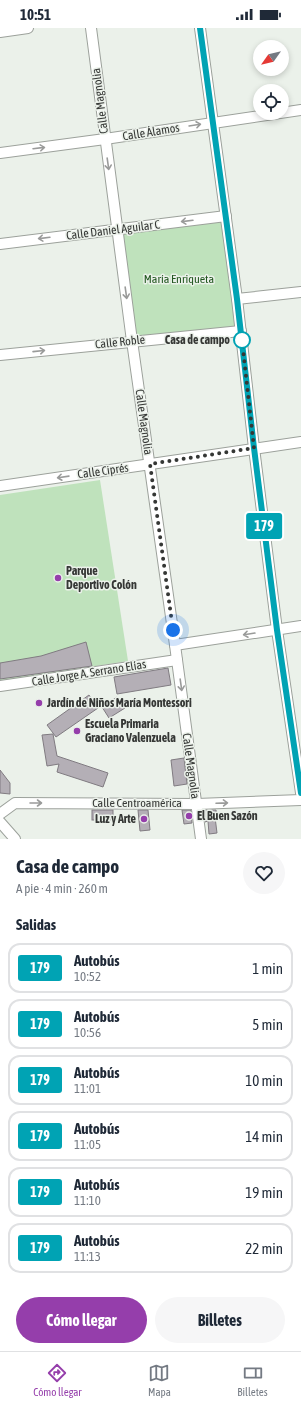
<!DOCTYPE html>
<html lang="es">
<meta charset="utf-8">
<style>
body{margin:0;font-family:"Asap Condensed",sans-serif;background:#f6f6f7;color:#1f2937;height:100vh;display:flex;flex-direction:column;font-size:15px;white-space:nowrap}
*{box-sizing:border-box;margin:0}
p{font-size:13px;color:#747a83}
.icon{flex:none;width:22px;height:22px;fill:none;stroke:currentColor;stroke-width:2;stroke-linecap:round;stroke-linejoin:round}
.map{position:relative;height:811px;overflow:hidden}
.sheet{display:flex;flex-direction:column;background:#fff;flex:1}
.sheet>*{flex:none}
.badge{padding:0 8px;border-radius:3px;font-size:14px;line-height:26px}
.needle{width:26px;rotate:236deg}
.fabs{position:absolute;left:253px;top:12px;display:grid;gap:8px}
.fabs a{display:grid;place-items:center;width:36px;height:36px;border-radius:50%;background:#fff;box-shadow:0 2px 6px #0003;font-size:20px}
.you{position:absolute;width:20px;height:20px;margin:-10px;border:3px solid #fff;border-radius:50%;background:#1a73e8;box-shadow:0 0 0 6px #1a73e833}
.map>.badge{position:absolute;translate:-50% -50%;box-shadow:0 0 0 2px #fff}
h2{padding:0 16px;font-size:15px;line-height:36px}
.round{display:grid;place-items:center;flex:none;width:42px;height:42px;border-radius:21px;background:#f6f6f7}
.headline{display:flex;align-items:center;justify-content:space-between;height:68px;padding:0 16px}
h1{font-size:19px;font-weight:700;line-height:30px}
.action{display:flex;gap:8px;margin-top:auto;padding:8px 16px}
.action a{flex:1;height:46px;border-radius:24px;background:#953eab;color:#fff;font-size:16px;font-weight:700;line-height:46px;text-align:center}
.action a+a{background:#f6f6f7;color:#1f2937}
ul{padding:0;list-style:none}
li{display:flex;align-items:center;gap:12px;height:50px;margin:0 8px 6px;padding:0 8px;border:2px solid #e0e1e3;border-radius:12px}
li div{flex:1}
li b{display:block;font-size:15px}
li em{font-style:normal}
li .badge{min-width:44px;font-weight:700;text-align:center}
.status{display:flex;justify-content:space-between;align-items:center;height:28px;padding:0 20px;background:#fff;direction:ltr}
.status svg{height:11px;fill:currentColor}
.tab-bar{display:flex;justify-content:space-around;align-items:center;height:56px;border-top:1px solid #e0e1e3;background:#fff;font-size:11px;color:#747a83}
.tab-bar a{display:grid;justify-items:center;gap:2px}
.tab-bar .active{color:#953eab}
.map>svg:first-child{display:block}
</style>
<div class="status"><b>10:51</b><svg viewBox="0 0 49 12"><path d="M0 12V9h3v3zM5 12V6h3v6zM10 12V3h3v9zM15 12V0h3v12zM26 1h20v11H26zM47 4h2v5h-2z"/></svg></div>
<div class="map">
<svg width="301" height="811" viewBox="0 0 301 811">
<rect width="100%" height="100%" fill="#ebf1ea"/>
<!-- green -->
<g fill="#bfe2bc">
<path d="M226 188 241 303 132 313 117 201Z"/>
<path d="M100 452 128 633 0 653V467Z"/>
</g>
<!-- building -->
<g fill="#b4afb6" stroke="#807b81">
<path d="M86 614 92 638 0 651V635L41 628Z"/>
<path d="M168 640 171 657 117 666 114 649Z"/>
<path d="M89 667 98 680 56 709 47 697Z"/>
<path d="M117 669 125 680 109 690 102 679Z"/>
<path d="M53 706 57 728 108 745 103 759 57 744 59 736 47 738 42 707Z"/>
<path d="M184 730 187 756 174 758 171 732Z"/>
<path d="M0 742 10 755V766L0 765Z"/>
<rect x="92" y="782" width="21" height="10"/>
<path d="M138 782H148L150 802 140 803Z"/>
<path d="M182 782H191L192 795 184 796Z"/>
<path d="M204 782H216L217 789H215L217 805 209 806 208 793 205 794Z"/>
</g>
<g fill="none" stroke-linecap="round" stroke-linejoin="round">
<!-- street casing -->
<g stroke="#9ca19b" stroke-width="12">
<g id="street">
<path d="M91 0 132 313 175 617 201 811"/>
<path d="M200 0 237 271 254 420 277 602 301 765"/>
<path d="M0 4 28 0"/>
<path d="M0 125 105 111 301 82"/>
<path d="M0 216 226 188"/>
<path d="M237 271 301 264"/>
<path d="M0 327 241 303"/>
<path d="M0 458 301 414"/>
<path d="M175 617 301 598"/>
<path d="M0 658 177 632"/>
<path d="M0 786 15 775 197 776 301 772"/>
<path d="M0 794 15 811"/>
</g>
</g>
<!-- street -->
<use href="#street" stroke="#fff" stroke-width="10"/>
</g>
<!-- one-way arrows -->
<defs><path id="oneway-shaft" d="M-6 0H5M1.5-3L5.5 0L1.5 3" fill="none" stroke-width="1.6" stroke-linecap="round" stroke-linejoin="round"/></defs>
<g stroke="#9a9b9a">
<use href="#oneway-shaft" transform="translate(195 97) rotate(-9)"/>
<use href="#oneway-shaft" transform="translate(39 120) rotate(-7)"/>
<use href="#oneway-shaft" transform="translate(108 136) rotate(82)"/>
<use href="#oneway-shaft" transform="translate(187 193) rotate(173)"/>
<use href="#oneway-shaft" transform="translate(44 210) rotate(173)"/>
<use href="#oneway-shaft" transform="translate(126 265) rotate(82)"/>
<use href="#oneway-shaft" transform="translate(39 323) rotate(-6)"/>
<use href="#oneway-shaft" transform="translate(63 449) rotate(172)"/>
<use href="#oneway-shaft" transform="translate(249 606) rotate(171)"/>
<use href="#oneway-shaft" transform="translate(181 657) rotate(82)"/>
<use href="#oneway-shaft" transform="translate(36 775)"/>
<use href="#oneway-shaft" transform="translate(222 775) rotate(-2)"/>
</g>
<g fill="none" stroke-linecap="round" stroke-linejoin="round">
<!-- line casing -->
<g stroke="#fff" stroke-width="9">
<path id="line" d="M200 0 237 271 254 420 277 602 301 765"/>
</g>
<!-- line -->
<use href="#line" stroke="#00a3b4" stroke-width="6"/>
<!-- walk -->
<path stroke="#353735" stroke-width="4" stroke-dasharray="0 7.2" d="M173 602 150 436 254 420 242 312"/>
</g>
<!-- markers -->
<circle fill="#fff" stroke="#00a3b4" stroke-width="2" cx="242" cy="312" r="8"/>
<g fill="#953eab" stroke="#ebf1ea" stroke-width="1.5">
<circle cx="58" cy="550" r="4"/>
<circle cx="39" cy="675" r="4"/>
<circle cx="77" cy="703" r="4"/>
<circle cx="189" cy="788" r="4"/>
<circle cx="144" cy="791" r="4"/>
</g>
<g text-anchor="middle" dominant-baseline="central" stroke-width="3" stroke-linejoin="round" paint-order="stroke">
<!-- street labels -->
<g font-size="12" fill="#353735" stroke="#ebf1ea">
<text transform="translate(100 73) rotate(-97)">Calle Magnolia</text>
<text transform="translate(151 104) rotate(-9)">Calle Álamos</text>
<text transform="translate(113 202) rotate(-7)">Calle Daniel Aguilar C</text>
<text transform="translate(120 314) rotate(-6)">Calle Roble</text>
<text transform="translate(144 394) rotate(82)">Calle Magnolia</text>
<text transform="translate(103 443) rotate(-8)">Calle Ciprés</text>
<text transform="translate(89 645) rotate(-9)">Calle Jorge A. Serrano Elías</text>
<text transform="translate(191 738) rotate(82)">Calle Magnolia</text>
<text x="137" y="775">Calle Centroamérica</text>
</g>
<!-- park labels -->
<g font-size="12" fill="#225720" stroke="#ebf1ea">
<text x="179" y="251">María Enriqueta</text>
</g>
<!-- stop labels -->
<g font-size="12" font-weight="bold" fill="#353735" stroke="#ebf1ea" text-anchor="end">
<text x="230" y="312">Casa de campo</text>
</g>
<!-- poi labels -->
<g font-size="12" font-weight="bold" fill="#353735" stroke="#ebf1ea" text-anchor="start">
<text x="66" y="543">Parque<tspan x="66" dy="14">Deportivo Colón</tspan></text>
<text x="47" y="675">Jardín de Niños María Montessori</text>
<text x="85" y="696">Escuela Primaria<tspan x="85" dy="14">Graciano Valenzuela</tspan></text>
<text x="197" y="788">El Buen Sazón</text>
<text x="136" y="791" text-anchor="end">Luz y Arte</text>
</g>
</g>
</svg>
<div class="fabs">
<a><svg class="needle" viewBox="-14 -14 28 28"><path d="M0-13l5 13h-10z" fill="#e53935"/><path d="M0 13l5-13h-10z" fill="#747a83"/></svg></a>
<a><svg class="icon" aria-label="locate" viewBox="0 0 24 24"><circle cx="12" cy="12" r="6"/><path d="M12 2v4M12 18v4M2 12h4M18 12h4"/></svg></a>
</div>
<div class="you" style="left:173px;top:602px"></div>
<b class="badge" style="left:264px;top:498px;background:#00a3b4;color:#fff">179</b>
</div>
<section class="sheet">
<div class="headline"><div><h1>Casa de campo</h1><p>A pie · 4 min · 260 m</p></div><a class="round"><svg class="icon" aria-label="heart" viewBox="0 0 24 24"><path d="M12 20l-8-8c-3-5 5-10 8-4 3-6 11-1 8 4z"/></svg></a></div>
<h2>Salidas</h2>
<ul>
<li><span class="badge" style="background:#00a3b4;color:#fff">179</span><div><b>Autobús</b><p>10:52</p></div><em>1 min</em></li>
<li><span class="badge" style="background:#00a3b4;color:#fff">179</span><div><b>Autobús</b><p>10:56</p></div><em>5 min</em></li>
<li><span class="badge" style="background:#00a3b4;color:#fff">179</span><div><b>Autobús</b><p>11:01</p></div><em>10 min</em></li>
<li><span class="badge" style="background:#00a3b4;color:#fff">179</span><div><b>Autobús</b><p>11:05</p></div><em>14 min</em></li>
<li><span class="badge" style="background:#00a3b4;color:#fff">179</span><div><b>Autobús</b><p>11:10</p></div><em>19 min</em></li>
<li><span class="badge" style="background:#00a3b4;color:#fff">179</span><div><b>Autobús</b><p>11:13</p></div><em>22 min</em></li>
</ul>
<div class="action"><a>Cómo llegar</a><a>Billetes</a></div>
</section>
<nav class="tab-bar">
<a class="active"><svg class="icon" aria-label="directions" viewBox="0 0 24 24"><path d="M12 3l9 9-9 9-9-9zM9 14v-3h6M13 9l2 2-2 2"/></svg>Cómo llegar</a>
<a><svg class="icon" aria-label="map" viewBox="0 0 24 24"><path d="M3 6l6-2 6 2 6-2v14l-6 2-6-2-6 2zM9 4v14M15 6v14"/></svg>Mapa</a>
<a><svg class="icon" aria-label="tickets" viewBox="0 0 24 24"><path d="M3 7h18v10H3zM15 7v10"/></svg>Billetes</a>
</nav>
